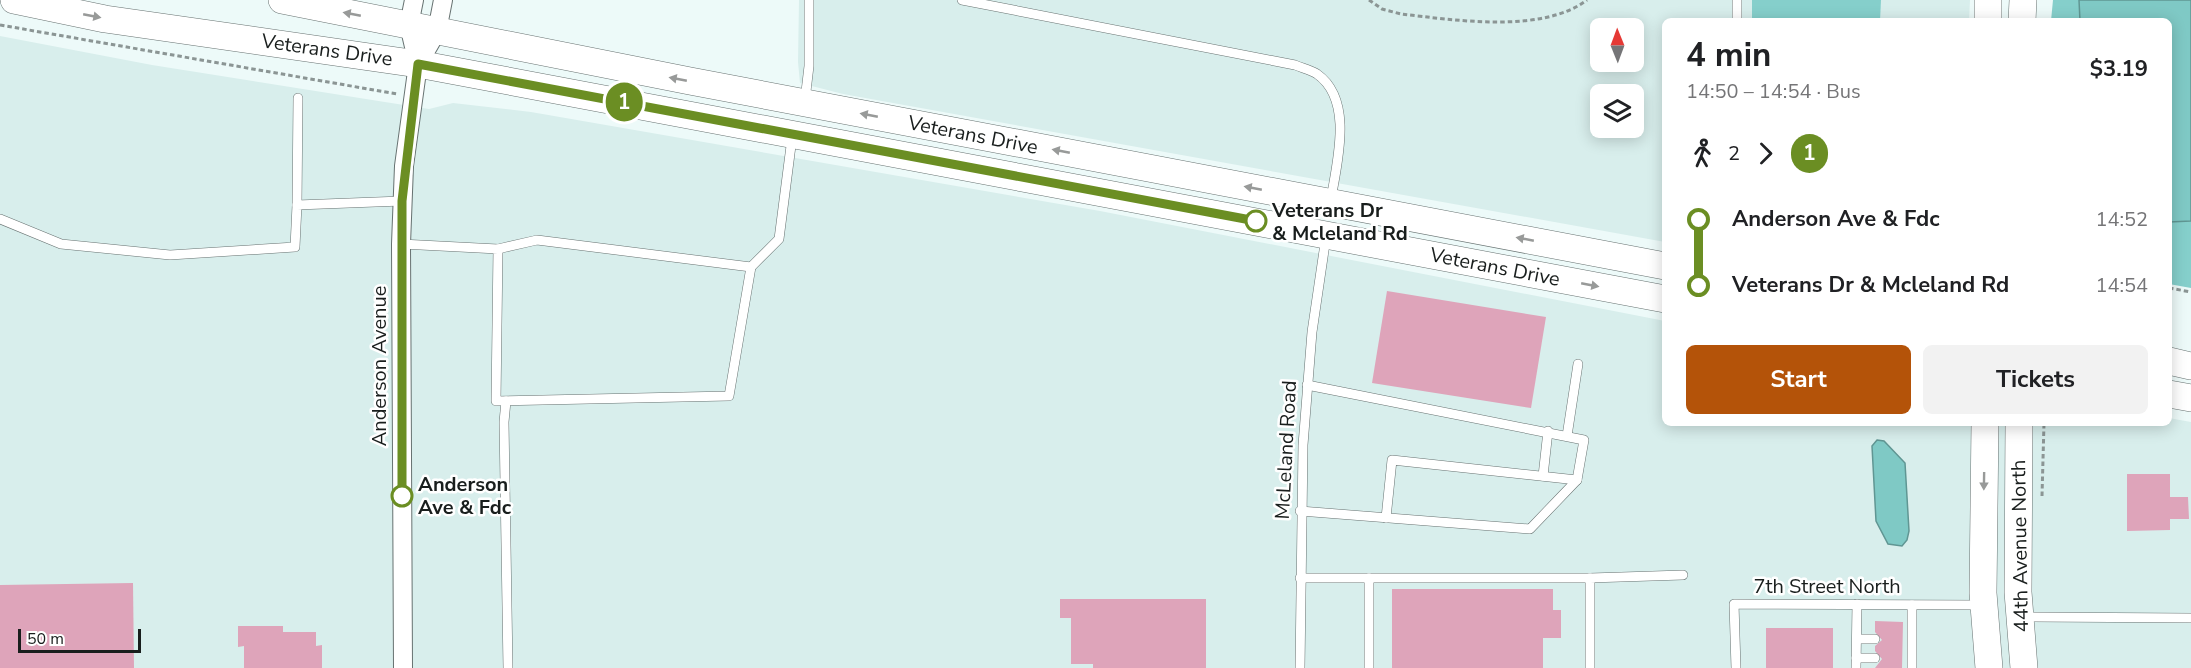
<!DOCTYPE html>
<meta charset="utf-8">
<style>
body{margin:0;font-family:"Nunito Sans",sans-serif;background:#f2f2f2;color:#202124;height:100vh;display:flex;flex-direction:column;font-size:22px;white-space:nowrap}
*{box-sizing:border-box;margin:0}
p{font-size:20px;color:#757577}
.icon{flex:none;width:33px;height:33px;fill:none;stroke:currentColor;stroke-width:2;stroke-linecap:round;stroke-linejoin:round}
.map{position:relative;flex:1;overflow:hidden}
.side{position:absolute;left:1662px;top:18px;width:510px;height:408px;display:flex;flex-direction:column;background:#fff;border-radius:9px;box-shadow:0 3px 15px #0003}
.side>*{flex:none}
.badge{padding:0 12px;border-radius:20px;font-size:21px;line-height:39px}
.needle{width:39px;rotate:359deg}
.tools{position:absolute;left:1590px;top:18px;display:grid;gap:12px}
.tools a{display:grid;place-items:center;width:54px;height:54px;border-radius:9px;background:#fff;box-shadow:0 3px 15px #0003;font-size:30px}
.scale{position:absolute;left:18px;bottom:15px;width:123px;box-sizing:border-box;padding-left:6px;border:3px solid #191e1d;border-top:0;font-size:16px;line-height:21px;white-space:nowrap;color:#191e1d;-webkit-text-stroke:4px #fff;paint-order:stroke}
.map>.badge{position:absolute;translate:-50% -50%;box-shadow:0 0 0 3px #fff}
.legs{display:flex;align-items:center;gap:9px;height:66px;padding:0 24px;font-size:20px}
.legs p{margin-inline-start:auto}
.summary{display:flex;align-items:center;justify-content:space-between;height:102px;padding:0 24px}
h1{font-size:33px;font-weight:700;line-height:45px}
.button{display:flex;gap:12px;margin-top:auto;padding:12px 24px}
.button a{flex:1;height:69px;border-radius:9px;background:#b45309;color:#fff;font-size:24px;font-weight:700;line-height:69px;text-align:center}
.button a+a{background:#f2f2f2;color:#202124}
ul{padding:0 24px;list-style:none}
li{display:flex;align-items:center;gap:21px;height:66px;font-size:22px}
li i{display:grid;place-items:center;width:9px;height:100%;margin:0 8px;background:currentColor}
li i::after{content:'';width:15px;height:15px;margin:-8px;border:4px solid;border-radius:50%;background:#fff}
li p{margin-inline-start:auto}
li:first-child i{background:linear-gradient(#0000 50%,currentColor 0)}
li:last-child i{background:linear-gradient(currentColor 50%,#0000 0)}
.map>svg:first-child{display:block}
</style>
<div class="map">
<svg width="2191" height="668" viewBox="0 0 2191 668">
<rect width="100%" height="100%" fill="#edfaf9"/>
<!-- built -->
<g fill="#d8eeec" fill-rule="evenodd">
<path d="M799 0H1970L1969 21H1665V242L843 94 800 83 798 62ZM1600 28H1634V62H1600ZM1600 94H1634V128H1600Z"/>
<path d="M0 36 152 65 429 109 453 103 531 112 1100 211 1665 321V423H2169V418L2191 422V668H0Z"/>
</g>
<!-- forest -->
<g fill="#85cfcb">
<path d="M1752 0H1881L1880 21H1752Z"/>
<path d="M2053 0H2191V288L2169 284V21H2051Z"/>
</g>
<!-- water -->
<g fill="#7fc9c5" stroke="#609693" stroke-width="1.5">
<path d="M2079 0H2191V221L2169 222V21H2080Z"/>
<path d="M1877 440 1884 441 1905 463 1909 531 1907 540 1902 546 1888 544 1876 521 1872 446Z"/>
</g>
<!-- building -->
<g fill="#dea4ba">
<path d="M1387 291 1546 317 1531 408 1372 383Z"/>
<path d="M2127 474H2170V497H2188L2189 519H2170V530L2127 531Z"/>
<path d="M133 583 134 668H0V585Z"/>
<path d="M1392 589H1553V610H1561V638H1543V668H1392Z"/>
<path d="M1060 599H1206V668H1093V664H1071V618H1060Z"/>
<path d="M1875 621 1903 622 1902 668H1875L1882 659 1875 651V646L1882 640 1875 632Z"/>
<path d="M238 626H283V632H316V646L322 645V668H244V646L238 647Z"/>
<rect x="1766" y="628" width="67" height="40"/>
</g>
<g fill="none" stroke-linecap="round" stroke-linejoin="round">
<!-- lane casing -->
<g stroke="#677271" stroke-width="10">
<g id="lane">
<path d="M962 0 1295 65C1302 68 1311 70 1317 74 1354 100 1337 162 1331 199"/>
<path d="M1737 21V0"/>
<path d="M805 100 809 66V0"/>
<path d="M297 205 298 98"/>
<path d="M0 219 61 244 170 255 295 247 297 205 402 201"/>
<path d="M401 244 498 249 496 401 729 396 751 267 779 239 792 138"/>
<path d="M498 249 537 240 751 267"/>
<path d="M506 401 504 422 508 668"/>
<path d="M1567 436 1578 364"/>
<path d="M1543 476 1548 431"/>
<path d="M1300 511 1530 529 1577 480 1584 440 1307 385"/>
<path d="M1386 518 1392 460 1577 480"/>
<path d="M1300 578H1590"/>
<path d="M1912 605V668"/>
<path d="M2022 617 2191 618"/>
<path d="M1857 639H1875"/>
<path d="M1856 658H1875"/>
<path d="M1300 668 1303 445 1312 332 1326 237"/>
<path d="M1369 668V578"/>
<path d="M1590 668V578L1683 575"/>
<path d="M1736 668 1734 604 1982 605"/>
<path d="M1856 668 1857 604"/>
</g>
</g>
<!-- street casing -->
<g stroke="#677271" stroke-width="20">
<g id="street">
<path d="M418 64 437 31 443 0"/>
<path d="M403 668 401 244 404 166 418 64 409 25 414 0"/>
</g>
</g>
<!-- secondary casing -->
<g stroke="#677271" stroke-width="28">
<g id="secondary">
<path d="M14 0 105 19 418 64 1665 299"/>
<path d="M282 0 690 81 1665 266"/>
<path d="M1988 0V21"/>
<path d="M2022 21 2023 0"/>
<path d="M2169 361 2191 366"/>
<path d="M2169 394 2191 398"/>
<path d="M1985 423 1983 593 1989 668"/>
<path d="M2019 423 2018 592 2024 668"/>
</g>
</g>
<!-- path -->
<g stroke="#8b9594" stroke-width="3" stroke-dasharray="4.5 3" stroke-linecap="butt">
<path d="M1369 0 1382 9 1401 14C1454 20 1542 34 1587 0"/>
<path d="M0 25 397 94"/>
<path d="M2169 288 2191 292"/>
<path d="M2042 496 2044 423"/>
</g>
<!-- lane -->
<use href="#lane" stroke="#fff" stroke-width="9"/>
<!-- street -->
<use href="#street" stroke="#fff" stroke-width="18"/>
<!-- secondary -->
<use href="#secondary" stroke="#fff" stroke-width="27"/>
</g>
<!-- one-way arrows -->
<defs><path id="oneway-solid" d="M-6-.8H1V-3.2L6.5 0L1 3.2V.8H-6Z" transform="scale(1.5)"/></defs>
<g fill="#989a99">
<use href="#oneway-solid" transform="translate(352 14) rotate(-169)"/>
<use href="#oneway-solid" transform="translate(92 16) rotate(11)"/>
<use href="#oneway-solid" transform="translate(678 79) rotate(-169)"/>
<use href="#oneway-solid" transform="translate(869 115) rotate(-169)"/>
<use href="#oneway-solid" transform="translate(1061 151) rotate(-169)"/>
<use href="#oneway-solid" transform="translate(1253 188) rotate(-169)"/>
<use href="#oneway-solid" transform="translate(1525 239) rotate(-169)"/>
<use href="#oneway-solid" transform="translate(1590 285) rotate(11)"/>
<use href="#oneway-solid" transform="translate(1984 481) rotate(91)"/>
</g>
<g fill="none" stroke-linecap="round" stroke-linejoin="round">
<!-- line-1 casing -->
<g stroke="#fff" stroke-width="14">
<path id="line-1" d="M402 496V201L418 64 1256 221"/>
</g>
<!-- line-1 -->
<use href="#line-1" stroke="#6b8e23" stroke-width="9"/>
</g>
<!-- markers -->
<g fill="#fff" stroke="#6b8e23" stroke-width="3">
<circle cx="1256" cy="221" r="10"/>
<circle cx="402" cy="496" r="10"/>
</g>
<g text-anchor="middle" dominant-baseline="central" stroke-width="5" stroke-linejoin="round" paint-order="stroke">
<!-- street labels -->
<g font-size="20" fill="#191e1d" stroke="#fff">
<text transform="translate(327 50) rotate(8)">Veterans Drive</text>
<text transform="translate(973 135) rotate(11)">Veterans Drive</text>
<text transform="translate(1495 267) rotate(11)">Veterans Drive</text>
<text transform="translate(379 366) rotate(-90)">Anderson Avenue</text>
<text transform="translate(1286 450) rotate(-87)">McLeland Road</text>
<text transform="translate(2020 546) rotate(-91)">44th Avenue North</text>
<text x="1827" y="586">7th Street North</text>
</g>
<!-- stop labels -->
<g font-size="20" font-weight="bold" fill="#191e1d" stroke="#fff" text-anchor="start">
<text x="1272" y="210">Veterans Dr<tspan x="1272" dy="23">&amp; Mcleland Rd</tspan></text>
<text x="418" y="484">Anderson<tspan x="418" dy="23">Ave &amp; Fdc</tspan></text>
</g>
</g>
</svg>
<div class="tools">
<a><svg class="needle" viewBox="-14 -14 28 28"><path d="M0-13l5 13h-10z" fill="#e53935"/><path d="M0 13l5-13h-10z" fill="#757577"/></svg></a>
<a><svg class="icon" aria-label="layers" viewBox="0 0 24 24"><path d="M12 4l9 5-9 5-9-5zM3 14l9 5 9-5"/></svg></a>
</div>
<div class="scale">50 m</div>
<b class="badge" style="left:624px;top:102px;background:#6b8e23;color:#fff">1</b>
<section class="side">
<div class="summary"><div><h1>4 min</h1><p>14:50 – 14:54 · Bus</p></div><b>$3.19</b></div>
<div class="legs"><svg class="icon" aria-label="walk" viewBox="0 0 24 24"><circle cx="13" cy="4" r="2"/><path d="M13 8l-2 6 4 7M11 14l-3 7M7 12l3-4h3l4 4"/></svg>2<svg class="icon" aria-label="forward" viewBox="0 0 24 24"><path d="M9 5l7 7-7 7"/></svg><b class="badge" style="background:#6b8e23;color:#fff">1</b></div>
<ul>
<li><i style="color:#6b8e23"></i><b>Anderson Ave &amp; Fdc</b><p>14:52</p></li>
<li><i style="color:#6b8e23"></i><b>Veterans Dr &amp; Mcleland Rd</b><p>14:54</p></li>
</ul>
<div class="button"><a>Start</a><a>Tickets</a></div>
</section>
</div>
